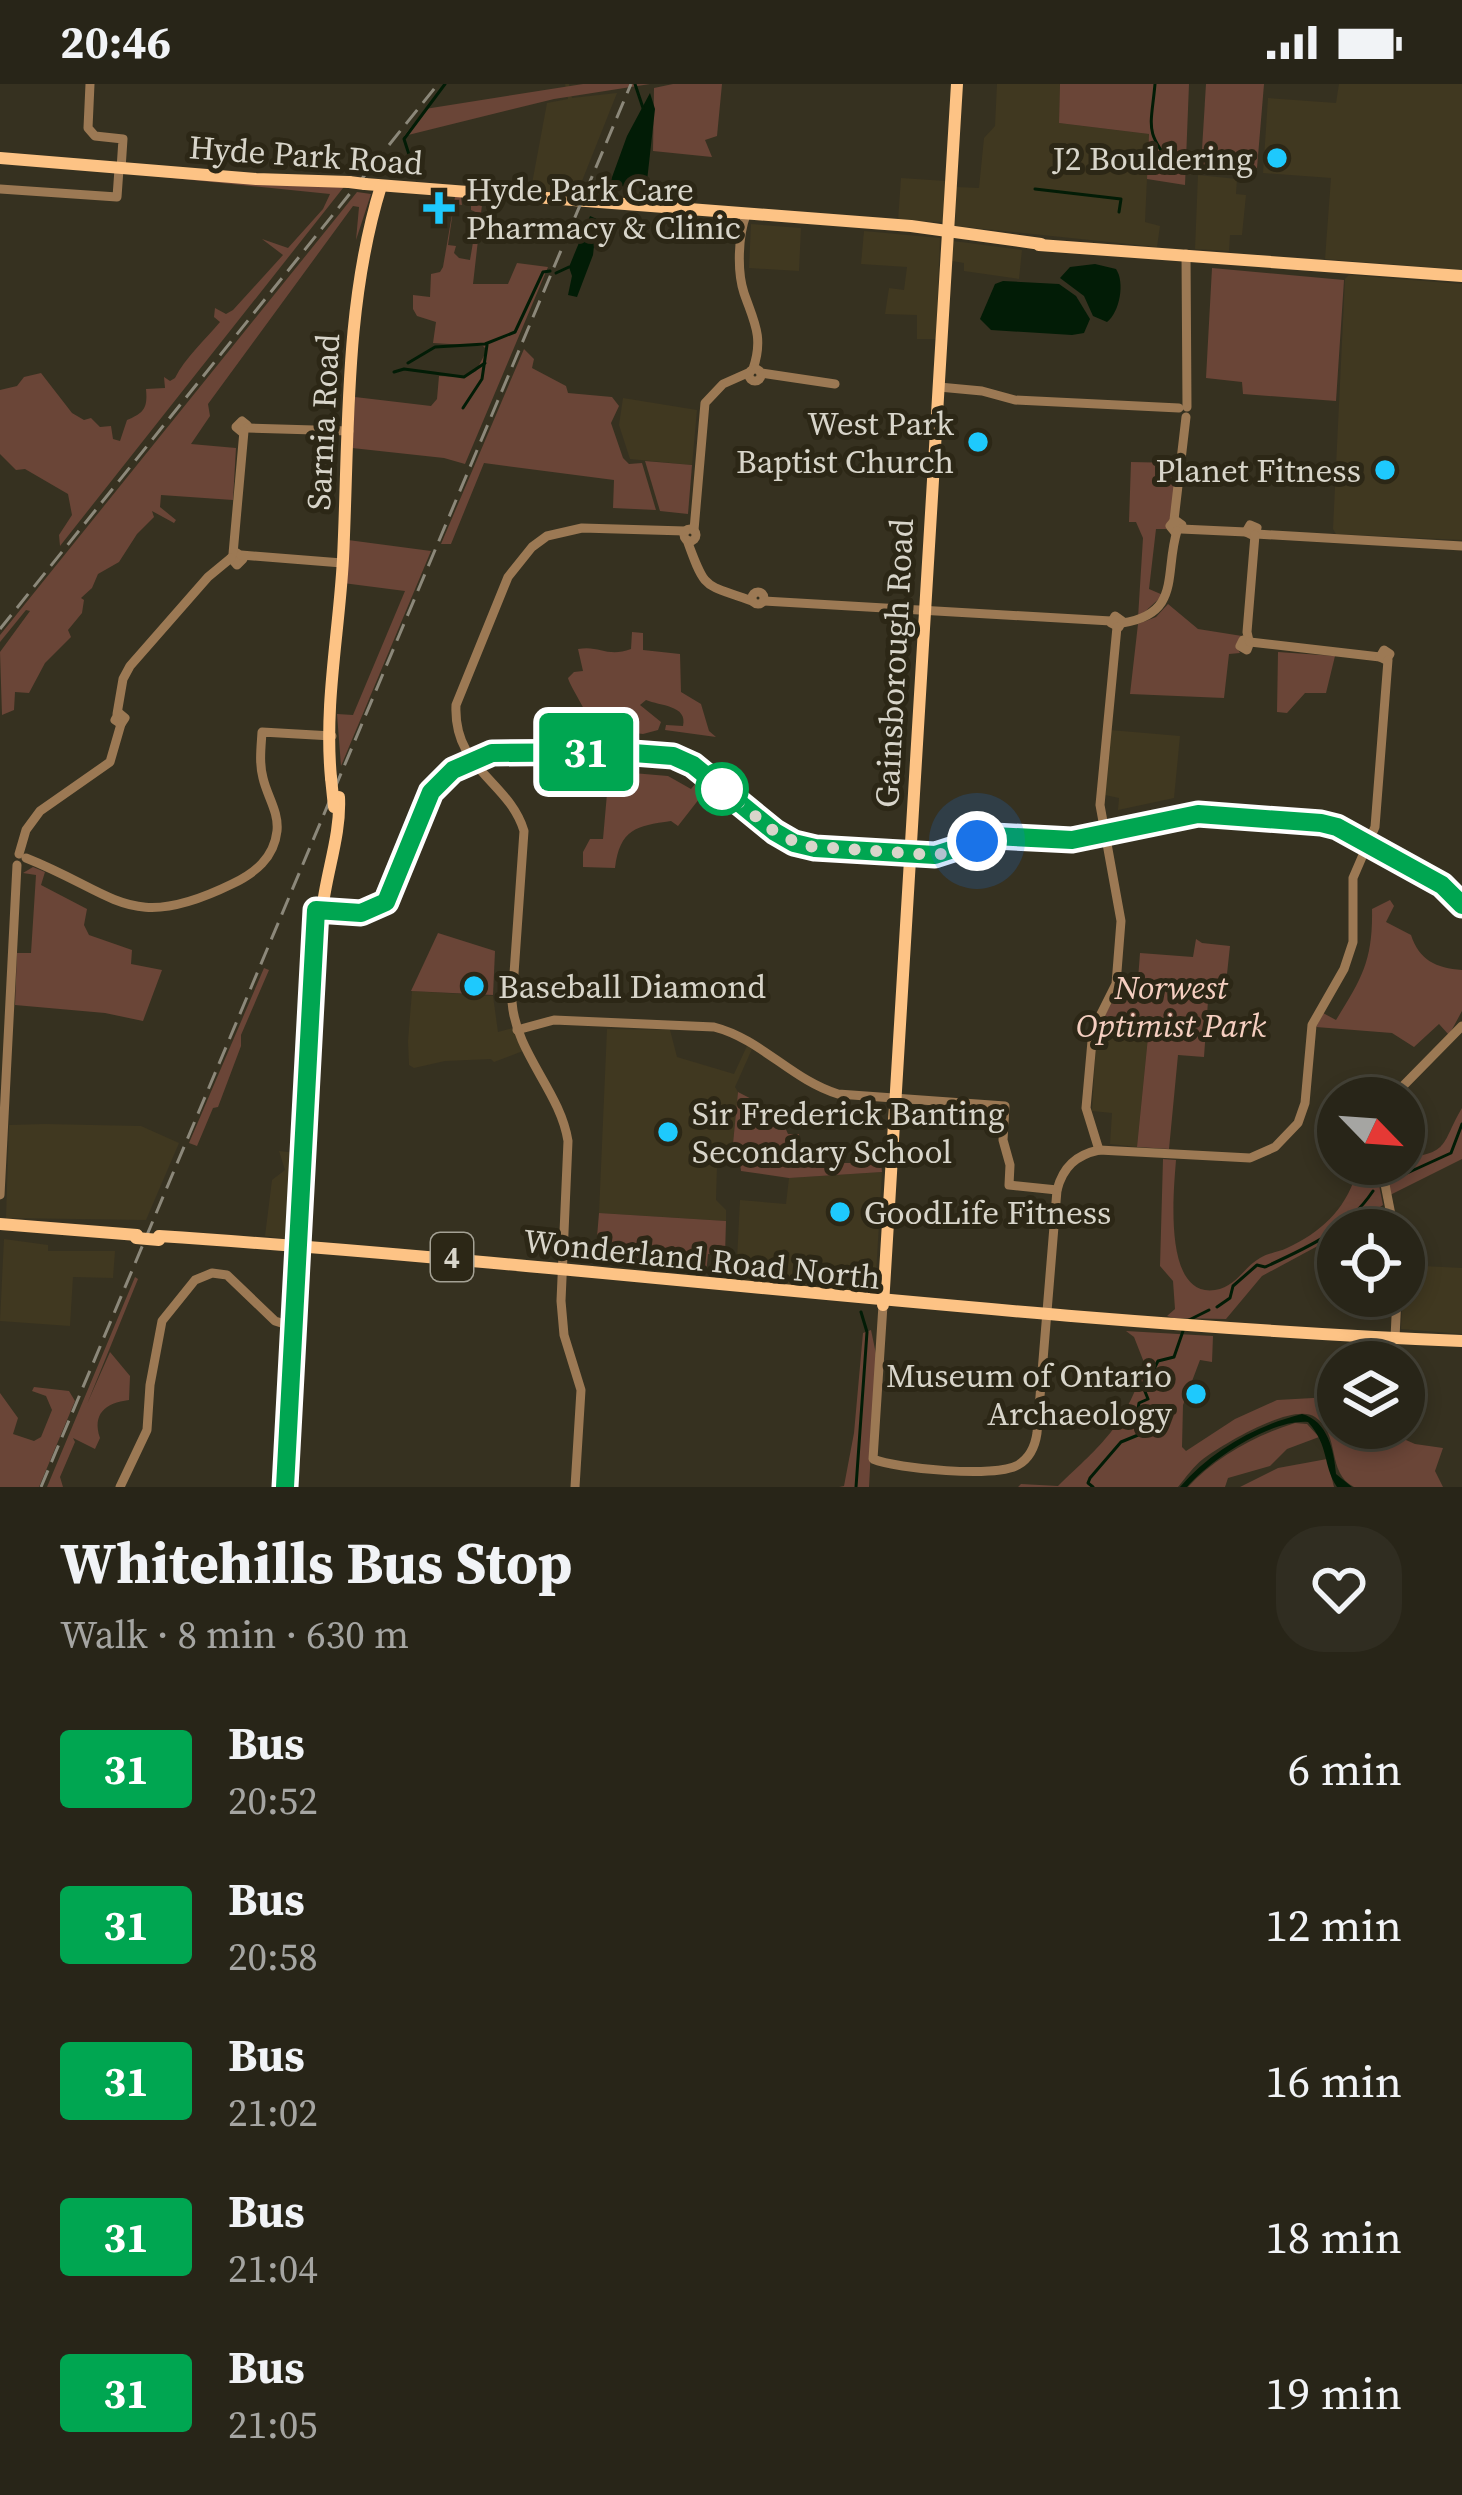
<!DOCTYPE html>
<meta charset="utf-8">
<style>
body{margin:0;font-family:"Source Serif 4",serif;background:#302d21;color:#f1f3f6;height:100vh;display:flex;flex-direction:column;font-size:45px;white-space:nowrap}
*{box-sizing:border-box;margin:0}
p{font-size:39px;color:#a5a5a2}
.icon{flex:none;width:66px;height:66px;fill:none;stroke:currentColor;stroke-width:2;stroke-linecap:round;stroke-linejoin:round}
.map{position:relative;height:1403px;overflow:hidden}
.panel{display:flex;flex-direction:column;background:#282518;flex:1}
.panel>*{flex:none}
.badge{padding:0 24px;border-radius:9px;font-size:42px;line-height:78px}
.needle{width:78px;rotate:115deg}
.controls{position:absolute;left:1317px;top:993px;display:grid;gap:24px}
.controls a{display:grid;place-items:center;width:108px;height:108px;border-radius:50%;background:#282518;box-shadow:0 6px 18px #0003,0 0 0 3px #444237;font-size:60px}
.you{position:absolute;width:60px;height:60px;margin:-30px;border:9px solid #fff;border-radius:50%;background:#1a73e8;box-shadow:0 0 0 18px #1a73e833}
.map>.badge{position:absolute;translate:-50% -50%;box-shadow:0 0 0 6px #fff}
.round{display:grid;place-items:center;flex:none;width:126px;height:126px;border-radius:48px;background:#302d21}
.head{display:flex;align-items:center;justify-content:space-between;height:204px;padding:0 60px}
h1{font-size:57px;font-weight:700;line-height:90px}
ul{padding:0;list-style:none}
li{display:flex;align-items:center;gap:36px;height:156px;padding:0 60px}
li div{flex:1}
li b{display:block;font-size:45px}
li em{font-style:normal}
li .badge{min-width:132px;font-weight:700;text-align:center}
.status{display:flex;justify-content:space-between;align-items:center;height:84px;padding:0 60px;background:#282518;direction:ltr}
.status svg{height:33px;fill:currentColor}
.map>svg:first-child{display:block}
</style>
<div class="status"><b>20:46</b><svg viewBox="0 0 49 12"><path d="M0 12V9h3v3zM5 12V6h3v6zM10 12V3h3v9zM15 12V0h3v12zM26 1h20v11H26zM47 4h2v5h-2z"/></svg></div>
<div class="map">
<svg width="1462" height="1403" viewBox="0 0 1462 1403">
<rect width="100%" height="100%" fill="#363120"/>
<!-- built -->
<g fill="#403820">
<path d="M565 0H569L572 14 617 9 576 112 531 105 547 19 568 15Z"/>
<path d="M997 0H1060L1059 39 1149 50 1145 138 1160 142 1157 163 955 142 956 103 979 104 984 54 995 42Z"/>
<path d="M1339 0H1462V186L1325 175 1331 94 1263 89 1268 14 1336 19Z"/>
<path d="M1198 91 1237 95 1236 110 1246 111 1242 151H1230L1229 167 1195 165Z"/>
<path d="M901 94 946 97 944 138 898 137Z"/>
<path d="M751 140 801 144 799 187 749 184Z"/>
<path d="M864 147 940 154 936 255H917V231L885 230 889 204 904 206 907 183 861 180Z"/>
<path d="M953 157 1022 166 1019 195 964 187V179L952 177Z"/>
<path d="M1349 191 1462 200V456L1336 450 1333 445 1345 195Z"/>
<path d="M623 314 697 326 692 381 630 375 619 341Z"/>
<path d="M1110 646 1180 652 1174 714 1118 726 1119 714 1105 711Z"/>
<path d="M412 907 493 912 498 948 513 944 523 967 494 978 491 975 445 977 414 984 409 981 408 957Z"/>
<path d="M607 945 670 946 677 973 734 990 747 962 752 965 735 1003 738 1008 732 1070 717 1081 716 1116 726 1126V1137L599 1129Z"/>
<path d="M1103 949 1148 953 1137 1063 1110 1060 1112 1029 1092 1027 1096 959Z"/>
<path d="M45 1040 141 1042 179 1059 146 1136 6 1134 9 1041Z"/>
<path d="M279 1067 298 1069 293 1148 285 1155 265 1152 272 1096 285 1086Z"/>
<path d="M882 1088 875 1209 736 1196 740 1116 786 1120 789 1094Z"/>
<path d="M4 1155 48 1161V1167H115L113 1194 73 1193 70 1242 0 1237Z"/>
<path d="M1404 1181 1462 1184V1250L1401 1245Z"/>
</g>
<!-- green -->
<g fill="#6a4537">
<path d="M583 0H650L554 15 404 52 425 25Z"/>
<path d="M673 0H722L717 52 705 56 712 73 653 67 654 4Z"/>
<path d="M1060 0H1189L1185 101 1147 95 1149 50 1059 39Z"/>
<path d="M1206 0H1264L1257 84 1201 82Z"/>
<path d="M123 89 347 99 60 462 59 451 72 431 68 410 25 385 16 386 0 370V306L17 302 24 293 41 289 72 329 84 336 91 334 100 343 111 342 113 355 120 357 127 336C143 329 148 325 146 305L165 304 164 293 170 297 175 294C185 274 205 256 220 238L214 233 215 224 226 230 233 226 283 171 262 155 288 164 323 125 330 110Z"/>
<path d="M357 108 371 110 356 156 359 123 353 122 208 320 210 332 191 360 236 364 233 416 161 411 160 423 176 436 174 439 152 427 154 433 137 450 119 478 98 490 92 504 81 514 84 516 82 529 68 546 71 553 45 579 29 609 15 608 14 626 2 631 0 568 30 527 26 526 0 558V551Z"/>
<path d="M471 112H483L473 200H508L517 179 548 183 465 380 444 374 352 364 355 313 431 322 437 315 439 292 465 293 476 287 487 266 483 262 433 259 436 238 417 232 413 225V211L430 213 431 190 440 188 443 183 455 113H461L462 121 454 120 448 161 456 162 454 169 459 174 470 176 478 129 471 126Z"/>
<path d="M1212 184 1344 196 1336 317 1243 310 1242 298 1206 294Z"/>
<path d="M524 265 534 275 532 284 566 302 568 309 612 313 619 322 611 339 623 374 629 380 642 379 656 426 613 424 614 396 484 379 451 460H441Z"/>
<path d="M645 377 692 381 688 430 660 427Z"/>
<path d="M1131 378 1176 379 1174 429 1166 445H1156L1149 505 1163 511 1138 534 1143 454 1136 438H1129Z"/>
<path d="M348 456 431 467 341 682 337 630 353 631 405 507 343 499Z"/>
<path d="M1168 520 1198 545 1242 552 1236 562 1240 569 1229 570 1224 614 1130 610 1138 540 1156 533Z"/>
<path d="M632 548 643 549V566L680 570 681 608 701 620 709 647 716 653 665 646 666 641 683 642C688 621 660 622 646 616L640 621 661 638 658 646 643 650 594 644C590 634 569 600 568 594L574 588 583 587 578 565C600 561 607 574 631 565Z"/>
<path d="M1278 568 1335 572 1326 609H1305L1287 629 1277 628Z"/>
<path d="M609 687 668 692 691 705 701 693 710 701 678 742 671 737C636 742 620 745 615 784L583 783V768L590 755H603Z"/>
<path d="M33 783 45 788 41 801 87 825 84 841 89 851 132 866 131 880 162 886 143 937 105 929 15 921 17 869H31L36 791 23 789Z"/>
<path d="M1390 816 1394 822 1386 838 1411 851C1419 876 1436 884 1462 886V927L1449 951 1439 940 1414 963 1392 949 1316 943 1323 929 1336 936C1362 894 1373 876 1372 825Z"/>
<path d="M438 849 495 867 493 911 411 907Z"/>
<path d="M1196 855 1202 859 1230 862 1224 918 1208 917 1204 973 1178 971 1169 1065 1137 1063 1148 953 1104 949 1101 960 1096 959 1100 939 1119 907 1137 909 1140 869 1193 873Z"/>
<path d="M264 884 269 886 241 951V962L218 1023 213 1024 197 1062 189 1059Z"/>
<path d="M738 1008 786 1033 784 1041 788 1050H799L798 1079H881L882 1088 789 1094 741 1087 740 1079 732 1070Z"/>
<path d="M1462 1024V1075L1388 1112 1382 1080H1404V1074C1451 1069 1441 1059 1462 1024Z"/>
<path d="M1163 1075 1176 1076C1174 1104 1162 1214 1215 1206 1236 1203 1244 1183 1260 1174 1268 1169 1279 1168 1287 1164 1321 1148 1344 1127 1356 1091L1376 1086 1383 1121 1345 1146H1338V1151L1262 1192 1226 1235 1174 1234 1167 1232 1175 1225 1173 1197 1160 1182Z"/>
<path d="M599 1129 726 1137 725 1171 708 1170 706 1190 595 1177Z"/>
<path d="M135 1193 138 1195 87 1320 110 1268 130 1292 129 1316C105 1319 92 1330 100 1354L95 1365 73 1354 75 1358 60 1393 63 1403H47Z"/>
<path d="M871 1246 876 1270 869 1403H839L844 1402 854 1349 863 1249Z"/>
<path d="M1126 1247 1213 1252 1212 1278 1200 1276 1183 1321 1182 1363 1186 1367 1235 1335 1277 1316 1331 1313 1338 1316V1344H1391L1390 1349 1415 1360 1443 1364 1435 1387 1443 1403H1354C1326 1389 1341 1350 1315 1333 1293 1318 1223 1360 1203 1375 1194 1382 1186 1393 1178 1403H1018L1021 1400 1058 1402C1104 1358 1123 1344 1145 1281L1134 1253Z"/>
<path d="M34 1303 69 1307 75 1317 39 1403H0V1309L18 1334 13 1350 34 1357 41 1353 52 1326 46 1312 32 1307Z"/>
<path d="M1295 1339 1307 1340 1319 1353 1287 1365 1270 1382 1228 1394 1225 1403H1188C1215 1373 1256 1351 1295 1339Z"/>
<path d="M1327 1375 1334 1403H1240L1278 1384Z"/>
</g>
<!-- water -->
<g fill="#021c06">
<path d="M650 9 655 25 646 106 629 96 625 102 614 103 611 96 627 52Z"/>
<path d="M590 132 597 135 593 171 577 213 568 211 572 192 569 183Z"/>
<path d="M1095 180 1116 185C1125 198 1120 228 1107 238L1093 232 1084 212 1060 194 1070 183Z"/>
<path d="M1003 197 1059 200 1076 212 1090 235 1084 249 1072 251 991 246 980 235 995 200Z"/>
<path d="M1302 1330C1328 1337 1334 1367 1336 1390L1352 1403H1337C1322 1380 1330 1363 1308 1338 1271 1335 1210 1376 1187 1403H1180C1212 1366 1255 1342 1302 1330Z"/>
</g>
<g fill="none" stroke-linecap="round" stroke-linejoin="round">
<!-- stream -->
<g stroke="#021c06" stroke-width="3">
<path d="M635 0 643 24"/>
<path d="M1155 0C1151 44 1144 47 1173 82H1183"/>
<path d="M414 86 404 55 445 0"/>
<path d="M1035 105 1121 115 1119 128"/>
<path d="M556 189 569 183"/>
<path d="M408 279 435 263 485 260 515 248 543 188 550 187"/>
<path d="M394 288 404 285 464 293 485 279"/>
<path d="M463 324 482 295 487 261"/>
<path d="M1394 1095 1451 1069 1462 1040"/>
<path d="M1217 1223 1230 1214 1233 1202 1257 1181 1265 1183C1307 1164 1347 1146 1373 1107"/>
<path d="M1185 1238 1209 1226"/>
<path d="M856 1403 867 1248 861 1228"/>
<path d="M1093 1403 1088 1399 1090 1394 1121 1358 1143 1349 1150 1326 1138 1325 1139 1319 1148 1315 1144 1305 1158 1277 1174 1273 1183 1247"/>
</g>
<!-- minor -->
<g stroke="#9c7954" stroke-width="9">
<path d="M90 0 88 44 95 52 123 55 121 85"/>
<path d="M0 105 117 113 119 85"/>
<path d="M746 131C738 152 737 188 744 209 754 238 764 253 753 285"/>
<path d="M1186 170 1187 323"/>
<circle cx="755" cy="291" r="6"/>
<path d="M761 289 835 300"/>
<path d="M939 303 982 307 1015 316 1179 324"/>
<path d="M242 337 247 341 242 348 236 343Z"/>
<path d="M247 344 349 347"/>
<path d="M1174 436 1186 333"/>
<path d="M1175 436 1182 441 1175 448 1170 442Z"/>
<path d="M1250 441 1257 444 1254 452 1246 448Z"/>
<circle cx="690" cy="451" r="6"/>
<path d="M1181 445 1246 448"/>
<path d="M694 446 705 319 723 300 750 288"/>
<path d="M1256 450 1462 462"/>
<path d="M687 456C706 509 704 499 752 517"/>
<path d="M237 469 243 475 237 481 231 474Z"/>
<path d="M233 470 244 347"/>
<path d="M241 471 342 479"/>
<circle cx="758" cy="514" r="6"/>
<path d="M764 517 1111 537"/>
<path d="M1115 532 1122 537 1119 543 1111 539Z"/>
<path d="M1122 539C1182 530 1164 489 1177 447"/>
<path d="M1243 556 1250 558 1247 566 1240 562Z"/>
<path d="M1249 557 1247 548 1255 451"/>
<path d="M1250 558 1380 573"/>
<path d="M1384 566 1390 570 1386 576 1380 573Z"/>
<path d="M119 629 125 634 121 640 115 636Z"/>
<path d="M117 630 123 595 130 582 208 493 231 474"/>
<path d="M19 770 26 746 40 727 110 678 121 640"/>
<path d="M26 774C117 810 130 850 232 800 255 789 274 774 277 747 279 728 267 712 263 694 259 679 261 664 262 648L332 652"/>
<path d="M316 827 361 829 386 818 432 708 453 686 492 669 620 667 673 672 693 681 794 759 935 771 952 769 994 752 1072 756 1187 731 1321 739 1345 747 1442 801 1462 821"/>
<path d="M517 946 554 936 714 943C761 955 792 996 838 1010L1005 1022 1003 1056 1010 1081 1009 1101 1057 1106"/>
<path d="M1396 1014 1404 1001 1462 942"/>
<path d="M1099 1066 1086 1024 1093 946 1116 900 1121 837 1100 721 1117 543"/>
<path d="M1381 1080 1394 1146"/>
<path d="M0 1111 17 781"/>
<path d="M883 1221 873 1375C897 1385 996 1394 1018 1381 1030 1374 1035 1363 1037 1349L1057 1106C1063 1083 1076 1071 1099 1066L1250 1074 1275 1063 1298 1039 1305 1019 1312 941 1344 885 1353 858V794L1375 743 1388 576"/>
<path d="M1395 1254 1397 1212"/>
<path d="M120 1403 147 1346 150 1301 162 1237 195 1196 212 1189 227 1191 275 1237 294 1243"/>
<path d="M575 1403 581 1306 564 1251 561 1217 568 1057C560 1007 516 970 512 918L524 747C509 697 453 685 456 621L508 493 532 463 547 452 582 444 685 447"/>
</g>
<!-- major -->
<g stroke="#fdc385" stroke-width="12">
<path d="M0 74 256 95 349 98"/>
<path d="M365 100 911 142 1041 160"/>
<path d="M1039 161 1462 192"/>
<path d="M331 694C324 620 339 549 343 475 349 351 344 221 381 102"/>
<path d="M0 1140 137 1151"/>
<path d="M159 1152C594 1181 1026 1239 1462 1257"/>
<path d="M883 1221 957 0"/>
<path d="M288 1403 322 827C326 789 341 751 339 713"/>
</g>
<!-- rail -->
<g stroke="#8c887a" stroke-width="3" stroke-dasharray="18 9" stroke-linecap="butt">
<path d="M0 545 438 0"/>
<path d="M41 1403 631 0"/>
</g>
<!-- major-bridge -->
<g stroke="#fdc385" stroke-width="12">
<path d="M349 98 365 100"/>
<path d="M331 694 334 723"/>
<path d="M136 1154 159 1156"/>
</g>
</g>
<g fill="none" stroke-linecap="round" stroke-linejoin="round">
<!-- line casing -->
<g stroke="#fff" stroke-width="27">
<path id="line" d="M285 1403 316 826 361 829 386 818 431 708 453 686 492 669 620 668 673 672 693 681 775 748 794 759 815 764 935 771 994 752 1072 756 1198 730 1321 739 1337 743 1442 801 1462 821"/>
</g>
<!-- line -->
<use href="#line" stroke="#00a651" stroke-width="18"/>
<!-- walk -->
<path stroke="#d8d5ca" stroke-width="12" stroke-dasharray="0 21.6" d="M722 705 775 748 804 762 935 771 962 766 977 757"/>
</g>
<!-- markers -->
<g fill="#1ec9fd" stroke="#2c2716" stroke-width="4.5">
<circle cx="1277" cy="74" r="12"/>
<path d="M433 106h12v12h12v12h-12v12h-12v-12h-12v-12h12z"/>
<circle cx="978" cy="358" r="12"/>
<circle cx="1385" cy="386" r="12"/>
<circle cx="474" cy="902" r="12"/>
<circle cx="668" cy="1048" r="12"/>
<circle cx="840" cy="1128" r="12"/>
<circle cx="1196" cy="1310" r="12"/>
</g>
<circle fill="#fff" stroke="#00a651" stroke-width="6" cx="722" cy="705" r="24"/>
<g text-anchor="middle" dominant-baseline="central" stroke-width="10" stroke-linejoin="round" paint-order="stroke">
<!-- shield labels -->
<rect fill="#2c2716" stroke="#a4a194" stroke-width="3" x="431" y="1149" width="42" height="48" rx="9"/>
<g font-size="30" font-weight="bold" fill="#d8d5ca">
<text x="452" y="1173">4</text>
</g>
<!-- street labels -->
<g font-size="33" fill="#d8d5ca" stroke="#2c2716">
<text transform="translate(306 71) rotate(4)">Hyde Park Road</text>
<text transform="translate(323 338) rotate(-87)">Sarnia Road</text>
<text transform="translate(894 579) rotate(-87)">Gainsborough Road</text>
<text transform="translate(702 1175) rotate(6)">Wonderland Road North</text>
</g>
<!-- poi labels -->
<g font-size="33" fill="#d8d5ca" stroke="#2c2716" text-anchor="end">
<text x="1253" y="74">J2 Bouldering</text>
<text x="466" y="105" text-anchor="start">Hyde Park Care<tspan x="466" dy="38">Pharmacy &amp; Clinic</tspan></text>
<text x="954" y="339">West Park<tspan x="954" dy="38">Baptist Church</tspan></text>
<text x="1361" y="386">Planet Fitness</text>
<text x="498" y="902" text-anchor="start">Baseball Diamond</text>
<text x="692" y="1029" text-anchor="start">Sir Frederick Banting<tspan x="692" dy="38">Secondary School</tspan></text>
<text x="864" y="1128" text-anchor="start">GoodLife Fitness</text>
<text x="1172" y="1291">Museum of Ontario<tspan x="1172" dy="38">Archaeology</tspan></text>
</g>
<!-- park labels -->
<g font-size="33" font-style="italic" fill="#f6cfc1" stroke="#2c2716">
<text x="1171" y="903">Norwest<tspan x="1171" dy="38">Optimist Park</tspan></text>
</g>
</g>
</svg>
<div class="controls">
<a><svg class="needle" viewBox="-14 -14 28 28"><path d="M0-13l5 13h-10z" fill="#e53935"/><path d="M0 13l5-13h-10z" fill="#a5a5a2"/></svg></a>
<a><svg class="icon" aria-label="locate" viewBox="0 0 24 24"><circle cx="12" cy="12" r="6"/><path d="M12 2v4M12 18v4M2 12h4M18 12h4"/></svg></a>
<a><svg class="icon" aria-label="layers" viewBox="0 0 24 24"><path d="M12 4l9 5-9 5-9-5zM3 14l9 5 9-5"/></svg></a>
</div>
<div class="you" style="left:977px;top:757px"></div>
<b class="badge" style="left:586px;top:668px;background:#00a651;color:#fff">31</b>
</div>
<section class="panel">
<div class="head"><div><h1>Whitehills Bus Stop</h1><p>Walk · 8 min · 630 m</p></div><a class="round"><svg class="icon" aria-label="heart" viewBox="0 0 24 24"><path d="M12 20l-8-8c-3-5 5-10 8-4 3-6 11-1 8 4z"/></svg></a></div>
<ul>
<li><span class="badge" style="background:#00a651;color:#fff">31</span><div><b>Bus</b><p>20:52</p></div><em>6 min</em></li>
<li><span class="badge" style="background:#00a651;color:#fff">31</span><div><b>Bus</b><p>20:58</p></div><em>12 min</em></li>
<li><span class="badge" style="background:#00a651;color:#fff">31</span><div><b>Bus</b><p>21:02</p></div><em>16 min</em></li>
<li><span class="badge" style="background:#00a651;color:#fff">31</span><div><b>Bus</b><p>21:04</p></div><em>18 min</em></li>
<li><span class="badge" style="background:#00a651;color:#fff">31</span><div><b>Bus</b><p>21:05</p></div><em>19 min</em></li>
</ul>
</section>
